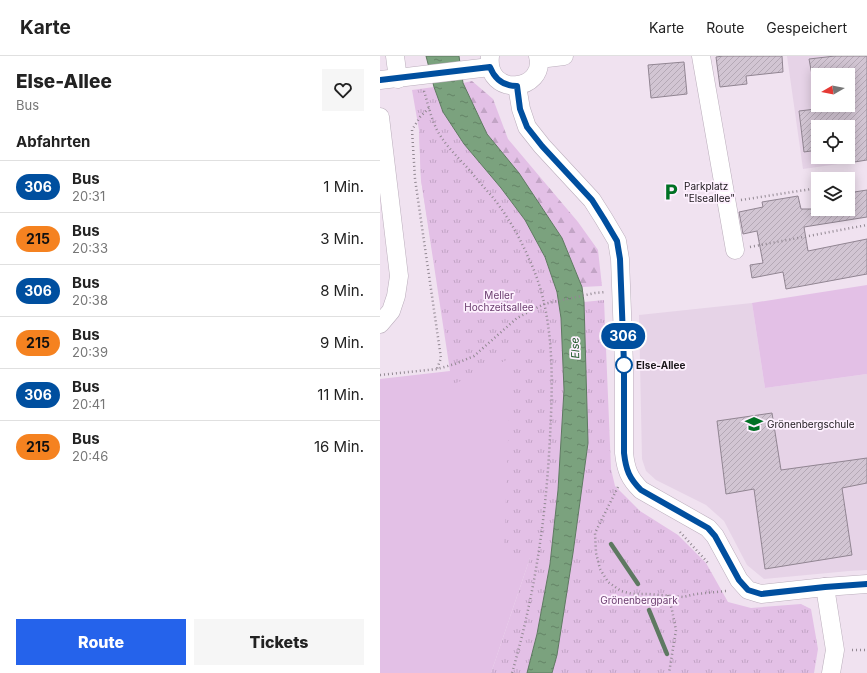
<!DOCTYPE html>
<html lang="de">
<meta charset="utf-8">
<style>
body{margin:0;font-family:Inter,sans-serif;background:#f6f6f6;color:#222;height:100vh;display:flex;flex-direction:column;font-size:15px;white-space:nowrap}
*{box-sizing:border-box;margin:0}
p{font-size:13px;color:#767676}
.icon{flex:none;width:22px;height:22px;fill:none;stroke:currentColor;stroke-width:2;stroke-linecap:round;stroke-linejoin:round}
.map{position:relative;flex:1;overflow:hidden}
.panel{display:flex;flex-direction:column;background:#fff;width:380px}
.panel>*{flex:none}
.badge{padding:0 8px;border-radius:13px;font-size:14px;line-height:26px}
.needle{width:26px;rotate:261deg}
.controls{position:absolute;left:431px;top:12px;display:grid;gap:8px}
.controls a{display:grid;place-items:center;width:44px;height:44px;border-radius:0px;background:#fff;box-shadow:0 2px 10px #0003;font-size:20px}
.map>.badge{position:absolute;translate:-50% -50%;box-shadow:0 0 0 2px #fff}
h2{padding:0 16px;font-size:15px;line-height:36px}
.round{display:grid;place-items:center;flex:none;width:42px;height:42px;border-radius:0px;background:#f6f6f6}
.headline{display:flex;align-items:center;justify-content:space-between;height:68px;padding:0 16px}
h1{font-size:19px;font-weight:800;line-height:30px}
.primary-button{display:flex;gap:8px;margin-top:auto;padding:8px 16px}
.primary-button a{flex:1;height:46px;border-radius:0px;background:#2563eb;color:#fff;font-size:16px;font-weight:800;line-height:46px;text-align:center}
.primary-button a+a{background:#f6f6f6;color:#222}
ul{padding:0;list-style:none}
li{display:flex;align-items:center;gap:12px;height:52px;padding:0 16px;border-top:1px solid #e0e0e0}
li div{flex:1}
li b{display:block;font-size:15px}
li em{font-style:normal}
li .badge{min-width:44px;font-weight:700;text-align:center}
header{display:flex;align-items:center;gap:24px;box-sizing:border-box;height:56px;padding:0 20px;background:#fff;border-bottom:1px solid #e0e0e0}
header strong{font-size:19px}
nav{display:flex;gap:22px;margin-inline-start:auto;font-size:14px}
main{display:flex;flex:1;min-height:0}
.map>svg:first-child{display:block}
</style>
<header>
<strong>Karte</strong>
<nav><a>Karte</a><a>Route</a><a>Gespeichert</a></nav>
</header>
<main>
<section class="panel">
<div class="headline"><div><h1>Else-Allee</h1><p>Bus</p></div><a class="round"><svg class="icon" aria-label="heart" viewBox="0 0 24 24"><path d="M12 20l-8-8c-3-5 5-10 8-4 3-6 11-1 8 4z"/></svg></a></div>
<h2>Abfahrten</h2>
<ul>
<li><span class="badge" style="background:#004f9f;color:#fff">306</span><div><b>Bus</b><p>20:31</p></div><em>1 Min.</em></li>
<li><span class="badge" style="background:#f58220;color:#111">215</span><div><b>Bus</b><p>20:33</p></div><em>3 Min.</em></li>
<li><span class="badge" style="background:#004f9f;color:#fff">306</span><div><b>Bus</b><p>20:38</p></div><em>8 Min.</em></li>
<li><span class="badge" style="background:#f58220;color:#111">215</span><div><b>Bus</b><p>20:39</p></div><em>9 Min.</em></li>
<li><span class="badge" style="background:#004f9f;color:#fff">306</span><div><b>Bus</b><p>20:41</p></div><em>11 Min.</em></li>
<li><span class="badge" style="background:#f58220;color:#111">215</span><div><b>Bus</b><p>20:46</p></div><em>16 Min.</em></li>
</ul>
<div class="primary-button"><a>Route</a><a>Tickets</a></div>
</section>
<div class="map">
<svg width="487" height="617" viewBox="0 0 487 617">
<defs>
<pattern id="forest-firs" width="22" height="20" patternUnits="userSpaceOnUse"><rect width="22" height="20" fill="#e3c0e6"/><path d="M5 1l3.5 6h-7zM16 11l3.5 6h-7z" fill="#c2a4c5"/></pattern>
<pattern id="park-tufts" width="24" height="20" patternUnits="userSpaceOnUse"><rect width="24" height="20" fill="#e3c0e6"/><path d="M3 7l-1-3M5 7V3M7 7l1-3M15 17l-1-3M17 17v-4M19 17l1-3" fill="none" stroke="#c2a4c5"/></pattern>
<pattern id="water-ripples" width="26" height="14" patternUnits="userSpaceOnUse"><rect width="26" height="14" fill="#7ba27e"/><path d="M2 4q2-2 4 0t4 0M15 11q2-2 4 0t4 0" fill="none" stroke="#648366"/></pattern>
<pattern id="building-hatch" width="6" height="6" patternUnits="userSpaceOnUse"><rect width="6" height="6" fill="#d2c5d3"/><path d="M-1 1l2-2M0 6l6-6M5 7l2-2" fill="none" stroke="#b4a8b5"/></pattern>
</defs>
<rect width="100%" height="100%" fill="#f0e2f0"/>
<!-- built -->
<g fill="#e6d3e7" fill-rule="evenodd">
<path d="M407 0H487V104L423 113ZM438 19H468V49H438ZM438 71H468V101H438Z"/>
<path d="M372 247 385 332 487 318V514L469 515 384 523 367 509 344 465 326 449 276 424 266 415 262 403 259 259Z"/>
</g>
<!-- green -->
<g fill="#e3c0e6">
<path d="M39 74 121 175 150 502 111 617H0V323L70 315 41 124Z"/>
<path d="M487 229V318L385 332 372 247Z"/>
</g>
<!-- forest -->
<path fill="url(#forest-firs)" d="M92 25 113 43 128 83 198 166 218 194 222 230 202 231 182 182 139 117 107 78 83 27Z"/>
<!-- park -->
<g fill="url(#park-tufts)">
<path d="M54 31 63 56 84 88 121 132 145 164 165 201 177 236 181 262 184 334 178 434 170 508 157 578 147 617H111L150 502 124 494 131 302 74 328 41 124 39 74 32 34Z"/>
<path d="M224 244 231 413 235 430 260 455 298 479 326 507 348 546 371 552 421 548 431 553 438 593 434 617H172L177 599 193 497 208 387 204 246Z"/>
</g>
<!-- water -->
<path fill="url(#water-ripples)" stroke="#5e7961" d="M46 0H79L83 27 107 78 139 117 182 182 202 231 204 246 208 387 193 497 177 599 172 617H147L157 578 170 508 178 434 184 334 181 262 177 236 165 201 145 164 121 132 84 88 63 56 54 31Z"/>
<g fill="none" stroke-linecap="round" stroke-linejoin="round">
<!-- stream -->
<g stroke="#5e7961" stroke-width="4.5">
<path d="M231 488 258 528"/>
<path d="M269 554 287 598"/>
</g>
</g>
<!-- building -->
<g fill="url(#building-hatch)" stroke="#918592">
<path d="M343 0H402L403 16 366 20 367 28 340 31 336 1Z"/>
<path d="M455 0H487V104L468 107V71H438V94L424 96 419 55 436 53V49H468V19H432L429 3Z"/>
<path d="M304 6 307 38 271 42 268 9Z"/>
<path d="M487 134V161L424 171 428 195 487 183V218L406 233 403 216 372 222 370 209 383 207 377 175 363 178 359 156 383 151 382 146 418 140 421 153H468V137Z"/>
<path d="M392 357 401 414 487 402V427L462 432 472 499 385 513 374 433 346 438 337 365Z"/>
</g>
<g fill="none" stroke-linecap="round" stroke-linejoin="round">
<!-- minor casing -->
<g stroke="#bbaebc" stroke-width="19">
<g id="minor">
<path d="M15 0 18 23"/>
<path d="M110 0C105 42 167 36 158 0"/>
<path d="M321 0 355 194"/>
<path d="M159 3 184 0"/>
<path d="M0 24 110 11"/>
<path d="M137 30 141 53 147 71 162 90 212 144 224 163 237 185 240 203 244 309V397C246 414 249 422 261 434L328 472 335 480 359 524 368 534 381 538 445 531 487 528"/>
<path d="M0 61 19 220 16 240 11 255 0 268"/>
<path d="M445 531 455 594 451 617"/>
</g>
</g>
<!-- path -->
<g stroke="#928892" stroke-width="2.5" stroke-dasharray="1 3" stroke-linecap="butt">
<path d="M44 35C48 48 51 62 57 74 66 91 80 103 92 117 101 129 112 139 120 151 131 166 142 186 149 203 175 257 173 322 170 381 166 462 155 538 132 617"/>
<path d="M49 52 40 61 32 74 35 123 61 302 57 313"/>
<path d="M361 144 438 132"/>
<path d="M370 191 487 169"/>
<path d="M0 319 57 313 75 308 94 300 137 262 164 248 215 237 226 236"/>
<path d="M238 431 215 477 216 497 220 513 228 526 241 535 253 538H269L303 541 316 538 346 535"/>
<path d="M300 476 329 508"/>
<path d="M288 539 292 554 296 574 289 617"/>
<path d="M472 594H487"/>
</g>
<!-- minor -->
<use href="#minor" stroke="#fff" stroke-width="18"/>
</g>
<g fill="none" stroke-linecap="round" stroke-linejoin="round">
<!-- line casing -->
<g stroke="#fff" stroke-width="9">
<path id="line" d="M0 24 110 11C115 24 124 30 137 30L140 53 147 71 162 90 212 144 224 163 237 185 240 203 244 308V397C246 414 249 422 261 434L328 472 335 480 359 524 368 534 381 538 445 531 487 528"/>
</g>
<!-- line -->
<use href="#line" stroke="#004f9f" stroke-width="6"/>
</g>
<!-- icons -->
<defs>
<g id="parking-bare" transform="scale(1.38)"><path d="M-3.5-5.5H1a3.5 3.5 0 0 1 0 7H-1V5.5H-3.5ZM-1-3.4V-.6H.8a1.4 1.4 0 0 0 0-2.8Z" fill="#007124" stroke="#fdf0fe" stroke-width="2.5" paint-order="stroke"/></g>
<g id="school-bare" transform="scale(1.38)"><path d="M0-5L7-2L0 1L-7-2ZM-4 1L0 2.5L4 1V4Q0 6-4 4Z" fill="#007124" stroke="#fdf0fe" stroke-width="2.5" paint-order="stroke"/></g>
</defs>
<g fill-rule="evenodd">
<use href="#parking-bare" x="291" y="136"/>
<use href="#school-bare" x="374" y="368"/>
</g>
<!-- markers -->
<circle fill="#fff" stroke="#004f9f" stroke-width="2" cx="244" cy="309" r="8"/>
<g text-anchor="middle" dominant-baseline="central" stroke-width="3.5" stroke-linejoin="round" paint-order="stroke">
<!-- poi labels -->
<g font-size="10" fill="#1c181c" stroke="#fdf0fe" text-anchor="start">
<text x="304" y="130">Parkplatz<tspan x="304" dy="12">"Elseallee"</tspan></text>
<text x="387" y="368">Grönenbergschule</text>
</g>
<!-- park labels -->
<g font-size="10" fill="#6a3c6e" stroke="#fdf0fe">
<text x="119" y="239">Meller<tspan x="119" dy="12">Hochzeitsallee</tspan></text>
<text x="259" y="544">Grönenbergpark</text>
</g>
<!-- stop labels -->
<g font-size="10" font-weight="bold" fill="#1c181c" stroke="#fdf0fe" text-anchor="start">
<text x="256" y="309">Else-Allee</text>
</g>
<!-- water labels -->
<g font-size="11" font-style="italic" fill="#1d5727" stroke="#fdf0fe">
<text transform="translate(195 292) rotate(-92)">Else</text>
</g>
</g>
</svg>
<div class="controls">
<a><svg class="needle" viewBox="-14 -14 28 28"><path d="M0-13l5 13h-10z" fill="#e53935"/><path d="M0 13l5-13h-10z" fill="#767676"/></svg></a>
<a><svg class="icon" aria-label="locate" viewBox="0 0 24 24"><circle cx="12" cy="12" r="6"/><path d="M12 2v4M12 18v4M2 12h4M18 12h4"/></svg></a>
<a><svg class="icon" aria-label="layers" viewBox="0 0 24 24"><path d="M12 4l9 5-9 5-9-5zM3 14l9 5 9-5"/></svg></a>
</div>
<b class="badge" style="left:243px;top:280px;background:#004f9f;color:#fff">306</b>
</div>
</main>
